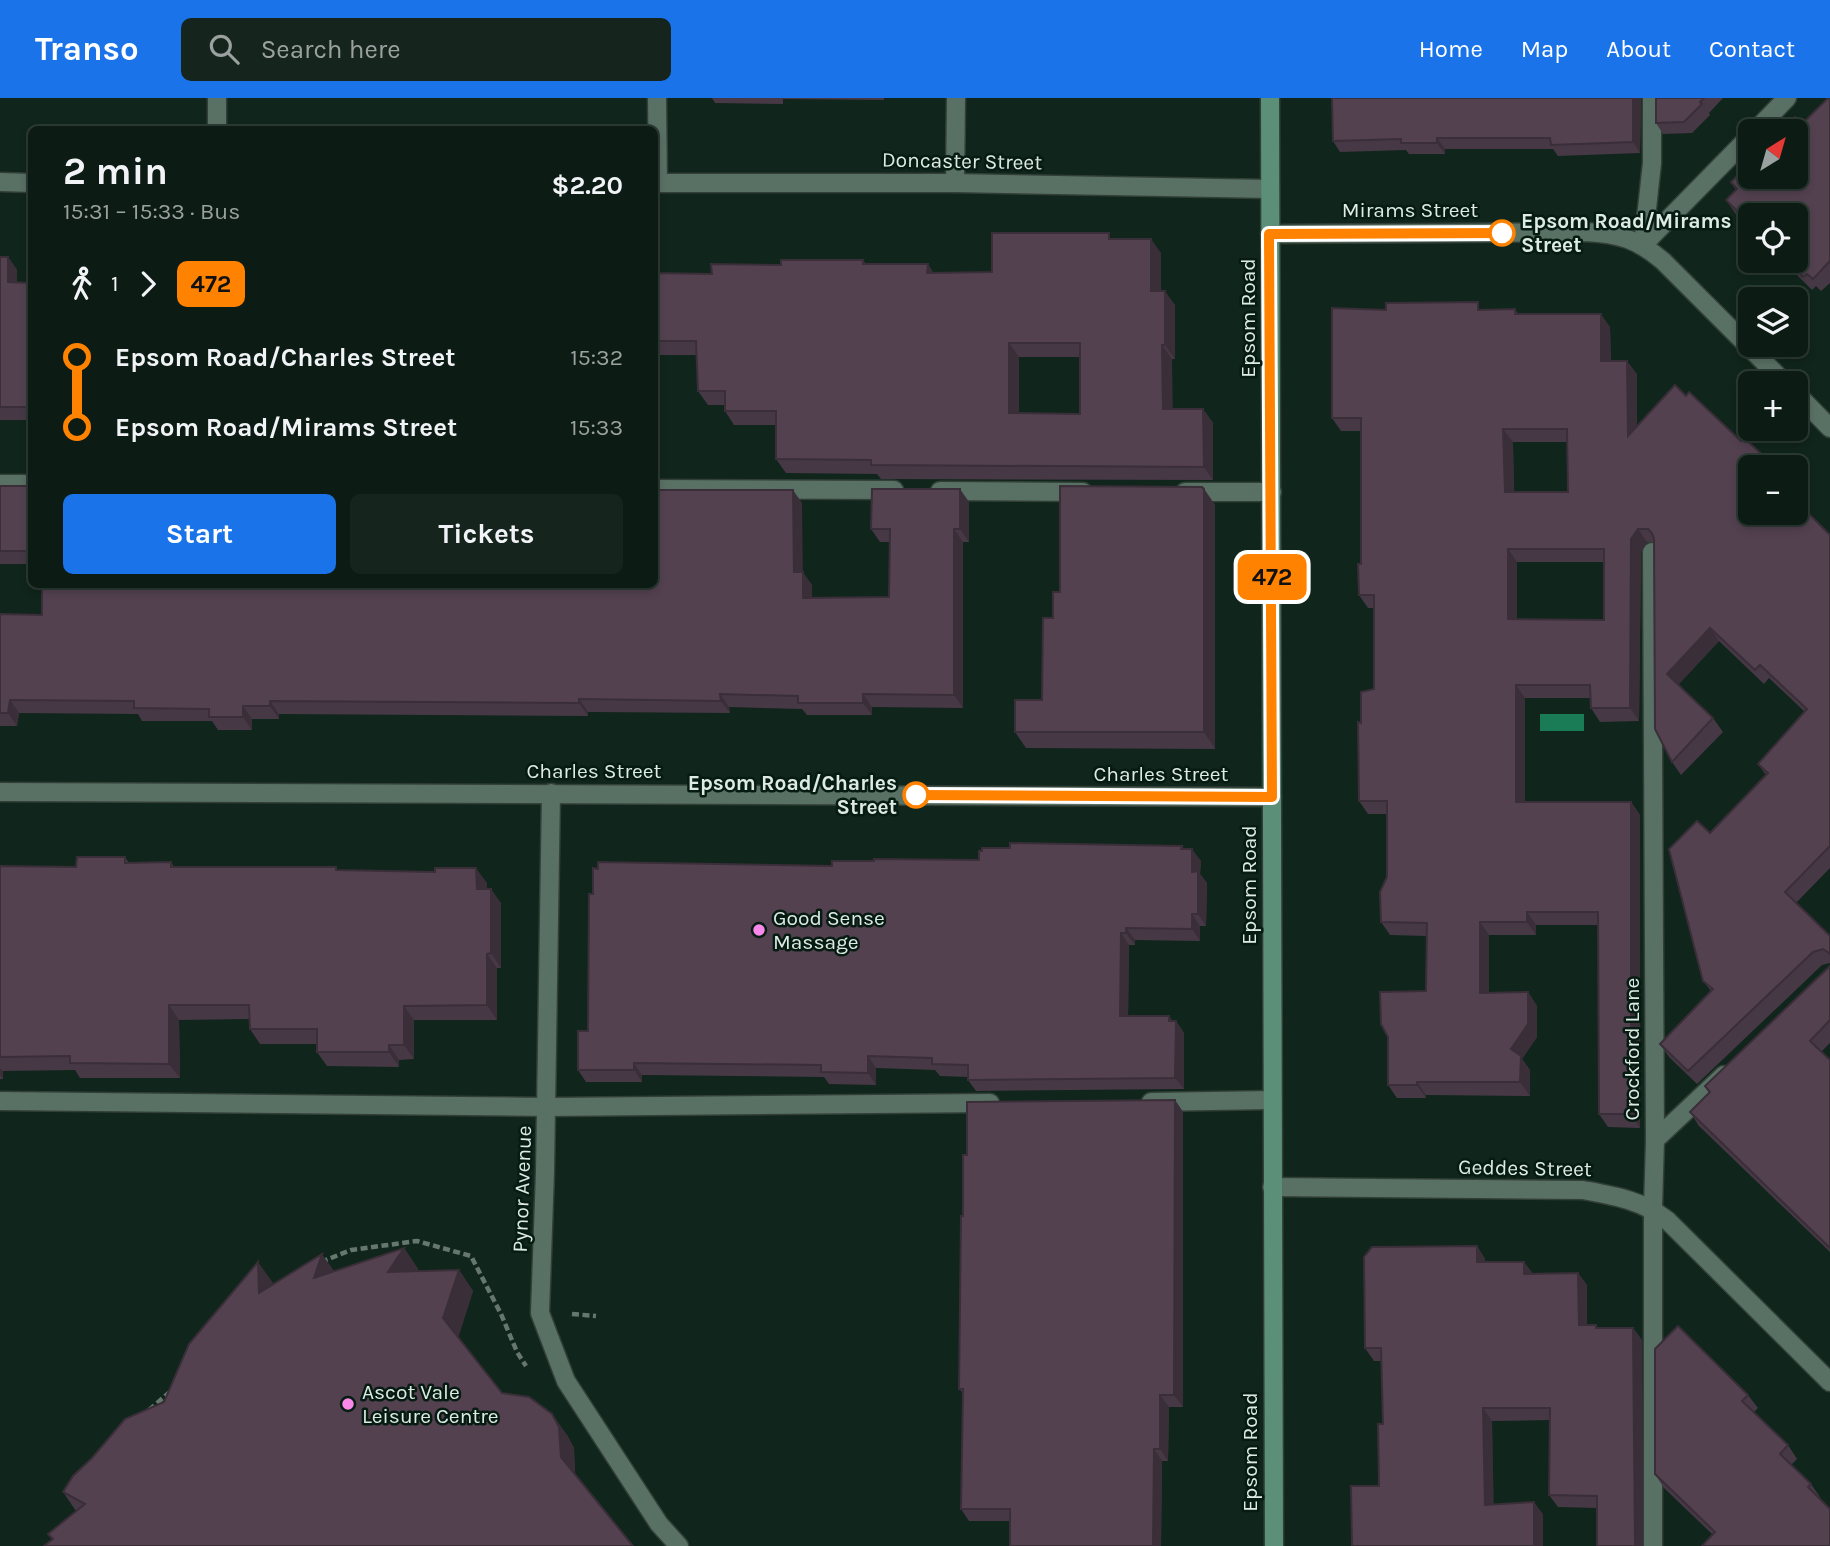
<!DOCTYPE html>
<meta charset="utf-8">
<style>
body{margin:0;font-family:Karla,sans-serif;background:#15251d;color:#f1f3f6;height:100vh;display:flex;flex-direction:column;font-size:26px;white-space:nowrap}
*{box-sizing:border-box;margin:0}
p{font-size:23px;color:#9aa1a0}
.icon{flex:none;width:38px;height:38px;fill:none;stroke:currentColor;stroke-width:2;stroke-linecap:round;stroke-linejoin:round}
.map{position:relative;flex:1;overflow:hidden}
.panel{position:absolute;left:28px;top:28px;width:630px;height:462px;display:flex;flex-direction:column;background:#0c1c14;border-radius:10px;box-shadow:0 4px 10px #0003,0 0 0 2px #2c3a34}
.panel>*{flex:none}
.badge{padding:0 14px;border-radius:10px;font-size:24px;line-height:46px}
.needle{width:46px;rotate:37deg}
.tools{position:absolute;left:1738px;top:21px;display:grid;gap:14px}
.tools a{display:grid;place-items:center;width:70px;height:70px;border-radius:10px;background:#0c1c14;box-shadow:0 4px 10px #0003,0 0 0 2px #2c3a34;font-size:35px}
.map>.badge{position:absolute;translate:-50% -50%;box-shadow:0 0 0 4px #fff}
.legs{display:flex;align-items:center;gap:10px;height:77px;padding:0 35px;font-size:23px}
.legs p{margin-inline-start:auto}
.summary{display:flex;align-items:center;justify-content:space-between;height:119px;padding:0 35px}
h1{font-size:38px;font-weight:700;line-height:52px}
.cta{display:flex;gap:14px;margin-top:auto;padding:14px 35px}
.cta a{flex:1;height:80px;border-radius:10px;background:#1a73e8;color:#fff;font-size:28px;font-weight:700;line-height:80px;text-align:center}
.cta a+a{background:#15251d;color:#f1f3f6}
ul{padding:0 35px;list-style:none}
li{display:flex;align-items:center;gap:24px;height:70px;font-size:26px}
li i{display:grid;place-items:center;width:10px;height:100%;margin:0 9px;background:currentColor}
li i::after{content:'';width:18px;height:18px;margin:-9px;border:5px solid;border-radius:50%;background:#0c1c14}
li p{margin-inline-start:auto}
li:first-child i{background:linear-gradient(#0000 50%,currentColor 0)}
li:last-child i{background:linear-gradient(currentColor 50%,#0000 0)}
header{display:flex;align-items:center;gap:42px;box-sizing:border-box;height:98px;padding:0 35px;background:#1a73e8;color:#fff}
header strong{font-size:33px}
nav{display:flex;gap:38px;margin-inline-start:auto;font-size:24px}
.search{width:490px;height:63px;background:#15251d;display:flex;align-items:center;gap:18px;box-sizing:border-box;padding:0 24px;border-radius:10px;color:#9aa1a0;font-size:26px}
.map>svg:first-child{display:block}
</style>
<header>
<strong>Transo</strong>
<div class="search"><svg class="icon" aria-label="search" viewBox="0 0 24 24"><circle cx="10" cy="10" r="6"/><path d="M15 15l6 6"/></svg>Search here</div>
<nav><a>Home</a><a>Map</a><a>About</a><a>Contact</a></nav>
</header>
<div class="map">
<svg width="1830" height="1448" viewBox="0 0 1830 1448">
<rect width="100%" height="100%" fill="#10251b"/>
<!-- water -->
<rect fill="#1a7c57" x="1540" y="616" width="44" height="17"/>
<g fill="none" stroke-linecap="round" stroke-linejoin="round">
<!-- service casing -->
<g stroke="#313f37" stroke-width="21">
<g id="service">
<path d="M955 85 956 0"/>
<path d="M1643 147 1652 65V0"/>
<path d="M0 386H32"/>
<path d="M654 391 894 392"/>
<path d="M940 393 1083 394"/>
<path d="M1185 394H1272"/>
<path d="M1652 454 1655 1042 1653 1110V1448"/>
<path d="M0 1003 547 1009 990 1005"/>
<path d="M1151 1004 1272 1002"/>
<path d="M1655 1042 1724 977"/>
</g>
</g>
<!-- minor casing -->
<g stroke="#313f37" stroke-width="21">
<g id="minor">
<path d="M217 0V32"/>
<path d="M657 0 658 85"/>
<path d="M1755 33 1787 0"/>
<path d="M0 84 32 85"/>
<path d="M654 85H955L1270 91"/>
<path d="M1270 136 1586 134C1620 136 1637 141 1663 163L1785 285"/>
<path d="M1643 147 1750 38"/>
<path d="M1796 295 1830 330"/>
<path d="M0 694 1272 699"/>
<path d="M551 695 545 1074 540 1215 566 1283 659 1426 679 1448"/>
<path d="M1272 1089 1583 1092C1615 1098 1641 1102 1667 1122L1830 1284"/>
</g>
</g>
<!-- secondary casing -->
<g stroke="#313f37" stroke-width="21">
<path id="secondary" d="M1270 0 1274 1448"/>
</g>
<!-- path -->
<g stroke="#65776e" stroke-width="4.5" stroke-dasharray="7 3.5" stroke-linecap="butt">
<path d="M321 1164 351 1152 417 1143 471 1158 501 1216 517 1254 526 1268"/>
<path d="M572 1216 596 1218"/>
<path d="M149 1312 171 1293"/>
</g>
<!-- service -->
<use href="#service" stroke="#597064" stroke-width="18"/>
<!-- minor -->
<use href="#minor" stroke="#597064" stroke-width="18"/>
<!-- secondary -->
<use href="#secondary" stroke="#5c8f77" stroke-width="18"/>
</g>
<!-- wall -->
<g fill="#473845" fill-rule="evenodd">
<path d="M712 0H884V2L783 1V6L715 5Z"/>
<path d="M1332 0H1641L1640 55 1558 58 1553 51H1445V56H1409L1406 52 1340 54 1333 43Z"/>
<path d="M1656 0H1723L1709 15 1710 17 1692 35 1663 36 1656 25Z"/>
<path d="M1830 0V185L1821 193 1816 188 1812 192 1783 163H1796L1750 117V130L1735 115 1726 102 1736 92 1731 84 1802 26Z"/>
<path d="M1113 141 1161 155V193L1175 207V261H1172V311H1203L1213 325V382L881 381 877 376 786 375 776 361V327H734L725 313V307H708L698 293 697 257H654V175L712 176 781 167 863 162 866 166 933 175 992 174ZM1019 259H1080V316L1019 315Z"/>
<path d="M0 159H8L17 172V185H32V322H0Z"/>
<path d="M1515 211 1518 216 1610 229 1611 263 1637 276V328L1686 298 1741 343 1767 361 1772 369H1750L1796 415V396L1808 412 1806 413 1830 437V770L1796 805 1830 838V865L1822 867 1697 986 1669 959 1660 946 1711 893 1703 883 1710 735 1766 677 1758 666 1805 614 1769 580 1764 586 1719 543 1678 587 1713 620 1723 634 1681 677 1672 664 1654 444H1647L1641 454 1639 623 1600 624 1591 610 1590 600H1525V704H1631L1640 717V1030L1608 1029 1599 1016 1598 827H1536V837H1489V895L1528 894 1537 908V939L1522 961 1530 972V998L1426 997V1000H1397L1388 987 1426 893 1427 838 1390 837 1381 824 1387 779V716H1368L1359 703 1361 625 1374 591V510H1368L1359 497 1361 466V333H1341L1332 320 1386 212ZM1513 344H1567L1568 394H1514ZM1517 464H1604V522L1517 521Z"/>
<rect x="0" y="388" width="32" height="78"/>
<path d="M1204 391 1215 407V651L1026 650 1015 634 1042 602 1053 520 1060 494Z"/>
<path d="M969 404V444H963V610L872 609V617H807L802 611 729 609 730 615 588 614V618L279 616V621H252V632H218L212 623H142L138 616 19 615 17 628H0V516L42 517 654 486 802 405V474L812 487V500L889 499 890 444H880L871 431Z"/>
<path d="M1182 748 1184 751 1201 763 1200 776 1207 785 1206 828H1200V843L1135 842V847H1129L1128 918H1169L1172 923H1176L1184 935V991L976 993 968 982V979L940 978 935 972 876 970V987L829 986 824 979 642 977V984H586L578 972 588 933 593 796 874 763 979 762 1010 750Z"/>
<path d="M125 759 129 765 171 764 174 769 339 772 487 785V791L501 805V870H497V922H414V961L399 962V969L327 968 317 954V946H260L250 931 249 921 179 922 180 980H80L75 972 3 973V981H0V768L76 769Z"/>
<path d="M1830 868V945L1821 954 1830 962V1154L1699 1028 1690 1014 1709 995 1705 988Z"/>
<path d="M1175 1002 1183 1014V1309H1169L1168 1363H1162L1161 1448H1010V1423H969L961 1411 963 1295 959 1291 963 1118 967 1057Z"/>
<path d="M1477 1148 1485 1161V1164H1524L1533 1176 1578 1175 1587 1187V1227L1598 1230H1633L1642 1242 1643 1448H1597V1410L1558 1409 1549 1397 1550 1322 1492 1323 1493 1406 1543 1416 1379 1388 1383 1326 1381 1263H1374L1365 1250Z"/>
<path d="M404 1150 418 1171 417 1174 459 1172 473 1193 458 1239 502 1295 567 1337 574 1350 575 1377 52 1441 76 1413 63 1394 164 1304 273 1185V1187L334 1173Z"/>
<path d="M1748 1297 1758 1310 1754 1314 1788 1347 1797 1361 1791 1367 1811 1386 1820 1399 1713 1437 1664 1390 1655 1376Z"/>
</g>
<!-- shaded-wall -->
<g fill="#3a2e38">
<path d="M1633 0H1641L1640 55 1633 44Z"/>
<path d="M1437 40 1445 51V56L1437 45Z"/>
<path d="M1151 141 1161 155V207L1151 193Z"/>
<path d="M8 159 17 172V197L8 184Z"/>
<path d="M928 166 937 180 927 175Z"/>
<path d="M1165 193 1175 207V261L1165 247Z"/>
<path d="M1601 216 1610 229 1611 276 1601 263Z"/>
<path d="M1009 245 1019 259V329L1009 315Z"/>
<path d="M1162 247 1172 261 1173 325 1163 311Z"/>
<path d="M1627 263 1637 276V351L1628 338Z"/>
<path d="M1203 311 1213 325V382L1204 369Z"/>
<path d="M1503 331 1513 344 1514 407 1505 394Z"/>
<path d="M960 391 969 404V444L960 431Z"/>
<path d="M1204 391 1215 407V651L1204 634Z"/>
<path d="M793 392 802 405 803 487 794 474Z"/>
<path d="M954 431 963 444V610L954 597Z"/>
<path d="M1638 431 1647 444 1641 454 1639 623 1630 610 1631 441Z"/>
<path d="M1508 451 1517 464V534L1508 521Z"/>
<path d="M803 474 812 487V512L803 500Z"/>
<path d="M1710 530 1719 543 1676 589 1667 576Z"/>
<path d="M1516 587 1525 600V717L1516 704Z"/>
<path d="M720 596 729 609 730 615 721 603Z"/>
<path d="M863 596 872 609V617L863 605Z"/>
<path d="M579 601 588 614V618L579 605Z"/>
<path d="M10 602 19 615 17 628 8 615Z"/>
<path d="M270 603 279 616V621L270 608Z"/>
<path d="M243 608 252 621V632L243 619Z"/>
<path d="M1631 704 1640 717V1030L1631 1016Z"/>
<path d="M1192 751 1201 763 1200 776 1207 785 1206 828 1198 816 1192 774Z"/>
<path d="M476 770 487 785V805L477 791Z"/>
<path d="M491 791 501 805V870L491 855Z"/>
<path d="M1527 814 1536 827V837L1527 824Z"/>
<path d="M1192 816 1200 828V843L1192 831Z"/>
<path d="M1480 824 1489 837V908L1480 895Z"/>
<path d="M1126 830 1135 842V847L1126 835Z"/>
<path d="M1121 835 1129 847 1128 929 1120 918Z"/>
<path d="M487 856 497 870V922L487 907Z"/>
<path d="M1528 894 1537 908V939L1522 961 1530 972V998L1520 984 1511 951Z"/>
<path d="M169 907 179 922 180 980 169 966Z"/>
<path d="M404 908 414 922V961L404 947Z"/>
<path d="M1169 918 1176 928V923L1184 935V991L1175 980Z"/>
<path d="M389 947 399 962V969L389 954Z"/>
<path d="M868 958 876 970V987L868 975Z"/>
<path d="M634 965 642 977V984L634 972Z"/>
<path d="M0 970 3 973V981L0 977Z"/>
<path d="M1417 984 1426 997V1000L1417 987Z"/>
<path d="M1175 1002 1183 1014V1309L1174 1297Z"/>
<path d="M1477 1148 1485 1161 1486 1177 1477 1164Z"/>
<path d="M404 1150 418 1171 402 1195 388 1174Z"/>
<path d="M322 1156 337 1177 314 1180Z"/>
<path d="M258 1164 273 1185V1216L259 1195Z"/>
<path d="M1524 1164 1533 1176H1524Z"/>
<path d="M459 1172 473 1193 458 1241 443 1220Z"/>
<path d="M1578 1175 1587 1187V1239L1579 1227Z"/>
<path d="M1633 1230 1642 1242 1643 1448H1635Z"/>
<path d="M1160 1297 1169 1309 1168 1363 1160 1351Z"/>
<path d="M1483 1310 1492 1323 1494 1419 1485 1407Z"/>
<path d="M552 1316 567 1337 574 1350 575 1380 561 1359Z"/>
<path d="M1154 1351 1162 1363 1161 1448H1153Z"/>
<path d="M1534 1404 1543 1416V1448H1534Z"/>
</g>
<!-- building -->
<g fill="#534150" stroke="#3a2e38" stroke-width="2" fill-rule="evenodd">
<path d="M1332 0H1633V44L1551 47 1550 40H1437V45H1401V41L1333 43Z"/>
<path d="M1656 0H1704L1700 4 1702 6 1684 24 1656 25Z"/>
<path d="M1828 0H1830V165L1829 164 1813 181 1807 176 1803 179 1787 163H1796V117H1750V126L1726 102 1737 91 1731 84 1750 65V79H1796V33H1781L1795 19 1802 26Z"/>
<path d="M992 135H1109V141H1151V193H1165V247H1162L1163 311H1203L1204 369 871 367V362L776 361V313H725V293H698L696 243H654V175L712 176 711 166 781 167V162H863V166H928L927 175 992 174ZM1009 245H1080V316L1009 315Z"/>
<path d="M0 159H8V184L32 185V309H0Z"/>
<path d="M1478 204V212L1515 211V216H1601V263H1627L1628 338 1675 287 1686 298 1689 294 1741 343 1744 340 1767 361 1763 365 1768 369H1750V415H1796V403L1830 437V748L1785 794 1830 838V857L1829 855 1823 851 1813 854 1688 973 1660 946 1713 891 1703 883 1669 751 1697 723 1710 735 1768 675 1758 666 1807 611 1760 567 1755 572 1710 530 1667 576 1713 620 1672 664 1655 631 1654 441 1652 435 1648 431H1638L1631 441 1630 610H1591L1590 587H1516V704H1631V1016H1599L1598 814H1527V824H1480V895L1528 894V926L1511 951 1521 958 1520 984H1417V987H1388V939L1381 926 1380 894 1426 893 1427 825 1381 824 1380 794 1387 779V703H1359L1358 624 1361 625V594L1374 591V497H1359L1358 466H1361V320H1332V210L1386 212V205ZM1503 331H1567L1568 394H1505ZM1508 451H1604V522L1508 521Z"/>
<rect x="0" y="388" width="32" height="65"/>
<path d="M1060 388 1202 389 1204 391V634H1015V602H1042L1043 520H1053V494H1060Z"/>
<path d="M872 391H960V431H954V597L863 596V605H798V598L720 596 721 603 579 601V605L270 603V608H243V619H209V611L134 610V603L10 602 8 615H0V516L42 517V486H654V392H793L794 474H803V500L889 499 890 431H871Z"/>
<path d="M1010 745 1182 748 1181 751H1192V774L1198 773V816H1192V831L1126 830V835H1121L1120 918H1169V923H1176L1175 980 968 982V967L932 966V960L868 958V975L821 974V967L634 965V972H578V933H588L589 796H593V770L598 771V764L832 768V763H874V761L979 762V753H982V750H1010Z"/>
<path d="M77 759H125V765L171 764V769H336V772L435 774V770H476L477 791H491V855L487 856V907L404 908V947H389V954H317V931H250L249 907H169V966L70 965V958L0 959V768L76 769Z"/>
<path d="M1830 868V922L1810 943 1830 962V1150L1690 1014 1710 994 1705 988Z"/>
<path d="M1175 1002 1174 1297H1160V1351H1154L1153 1448H1010V1411H961L963 1291H959L961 1118H963V1057H967V1004Z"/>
<path d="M1477 1148V1164H1524V1176L1578 1175 1579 1227H1596V1230H1633L1635 1448H1597V1398L1549 1397 1550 1310H1483L1485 1407 1534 1404V1448H1352L1351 1388H1379L1378 1326H1383L1381 1250H1365L1364 1159 1372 1149Z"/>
<path d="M404 1150 388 1174 459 1172 443 1220 502 1295 529 1299 552 1316 559 1329 561 1359 633 1448H44L53 1441 48 1436 85 1406 63 1394 73 1378 92 1360 125 1321 164 1304 189 1246 258 1164 259 1195 322 1156 314 1180Z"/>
<path d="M1678 1228 1748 1297 1742 1303 1788 1347 1780 1356 1811 1386 1808 1389 1830 1411V1448H1702L1715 1434 1655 1376V1251Z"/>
</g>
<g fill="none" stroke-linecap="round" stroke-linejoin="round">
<!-- line-1 casing -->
<g stroke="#fff" stroke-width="16">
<path id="line-1" d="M916 697 1272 699 1269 136 1502 135"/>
</g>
<!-- line-1 -->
<use href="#line-1" stroke="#ff8200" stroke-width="10"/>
</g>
<!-- markers -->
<g fill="#fff" stroke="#ff8200" stroke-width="3.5">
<circle cx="1502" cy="135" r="12"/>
<circle cx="916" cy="697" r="12"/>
</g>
<g fill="#f888e9" stroke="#061b12" stroke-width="2.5">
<circle cx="759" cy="832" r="7"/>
<circle cx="348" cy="1306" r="7"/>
</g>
<g text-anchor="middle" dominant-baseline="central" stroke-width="5" stroke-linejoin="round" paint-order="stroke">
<!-- street labels -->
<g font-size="21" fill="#deebe4" stroke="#061b12">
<text transform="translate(962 63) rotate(1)">Doncaster Street</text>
<text x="1410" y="112">Mirams Street</text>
<text transform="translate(1248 220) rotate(-90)">Epsom Road</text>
<text x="594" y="673">Charles Street</text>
<text x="1161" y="676">Charles Street</text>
<text transform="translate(1249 787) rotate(-90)">Epsom Road</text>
<text transform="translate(1632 951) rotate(-90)">Crockford Lane</text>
<text transform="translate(1525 1070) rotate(1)">Geddes Street</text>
<text transform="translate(522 1091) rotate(-88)">Pynor Avenue</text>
<text transform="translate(1250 1354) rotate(-90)">Epsom Road</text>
</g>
<!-- stop labels -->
<g font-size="21" font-weight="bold" fill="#deebe4" stroke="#061b12" text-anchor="start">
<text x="1521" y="123">Epsom Road/Mirams<tspan x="1521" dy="24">Street</tspan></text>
<text x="897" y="685" text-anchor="end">Epsom Road/Charles<tspan x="897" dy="24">Street</tspan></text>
</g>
<!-- poi labels -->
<g font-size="21" fill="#deebe4" stroke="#061b12" text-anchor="start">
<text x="773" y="820">Good Sense<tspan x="773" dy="24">Massage</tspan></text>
<text x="362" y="1294">Ascot Vale<tspan x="362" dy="24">Leisure Centre</tspan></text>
</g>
</g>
</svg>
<div class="tools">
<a><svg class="needle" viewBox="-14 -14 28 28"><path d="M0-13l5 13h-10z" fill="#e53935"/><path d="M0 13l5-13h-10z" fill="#9aa1a0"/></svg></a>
<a><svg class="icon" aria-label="locate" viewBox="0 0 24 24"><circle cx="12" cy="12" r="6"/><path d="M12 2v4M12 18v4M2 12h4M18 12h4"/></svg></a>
<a><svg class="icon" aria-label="layers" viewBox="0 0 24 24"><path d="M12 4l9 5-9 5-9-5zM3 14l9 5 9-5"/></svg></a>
<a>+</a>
<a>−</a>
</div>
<b class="badge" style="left:1272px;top:479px;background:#ff8200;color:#111">472</b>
<section class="panel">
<div class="summary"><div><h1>2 min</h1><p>15:31 – 15:33 · Bus</p></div><b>$2.20</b></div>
<div class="legs"><svg class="icon" aria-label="walk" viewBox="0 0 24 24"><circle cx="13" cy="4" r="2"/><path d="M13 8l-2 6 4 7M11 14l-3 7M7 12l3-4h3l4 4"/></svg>1<svg class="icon" aria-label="forward" viewBox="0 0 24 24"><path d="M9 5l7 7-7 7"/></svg><b class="badge" style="background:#ff8200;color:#111">472</b></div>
<ul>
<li><i style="color:#ff8200"></i><b>Epsom Road/Charles Street</b><p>15:32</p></li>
<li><i style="color:#ff8200"></i><b>Epsom Road/Mirams Street</b><p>15:33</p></li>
</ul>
<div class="cta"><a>Start</a><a>Tickets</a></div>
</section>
</div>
